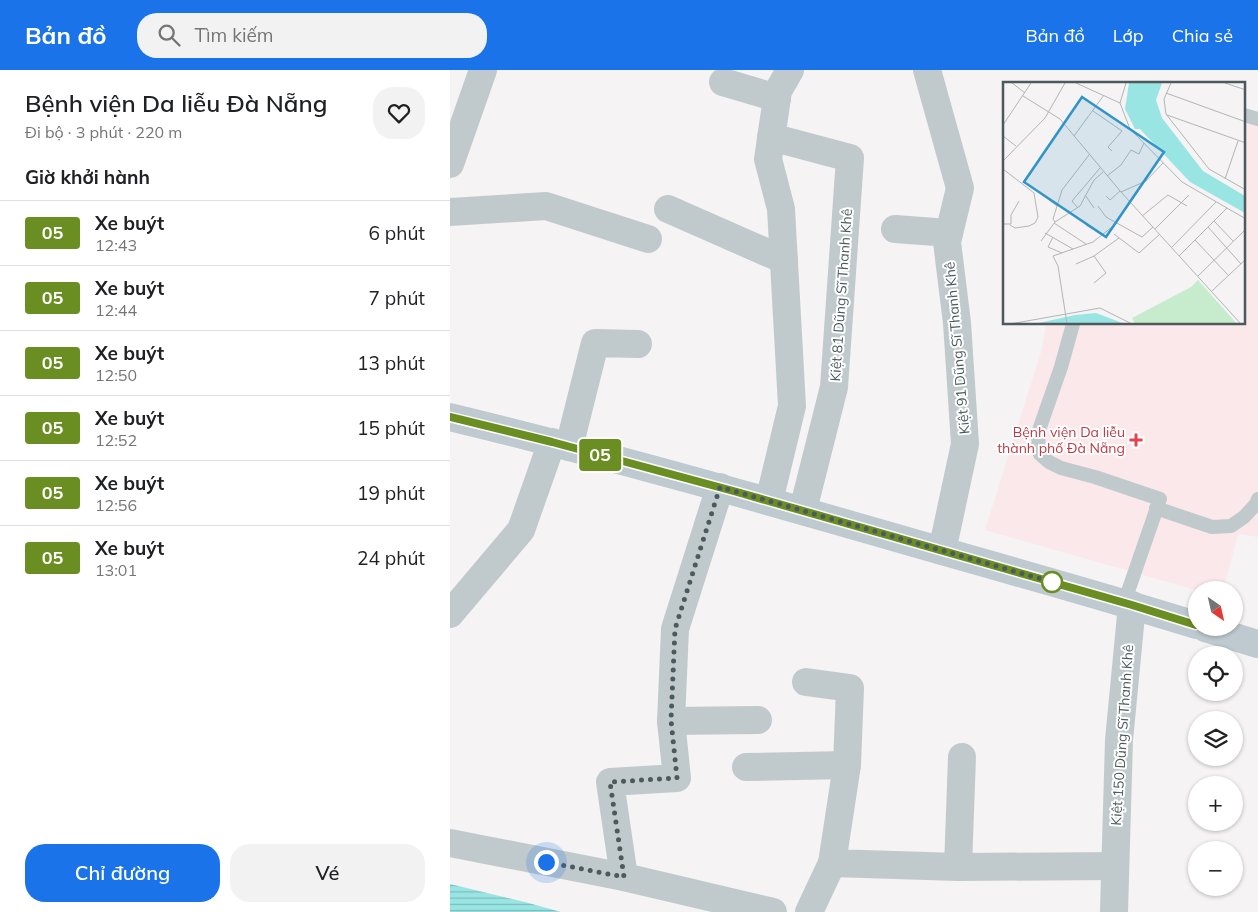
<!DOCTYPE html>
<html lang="vi">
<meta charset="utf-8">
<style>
body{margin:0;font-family:Mulish,sans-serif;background:#f2f2f2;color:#202124;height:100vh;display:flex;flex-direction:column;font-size:19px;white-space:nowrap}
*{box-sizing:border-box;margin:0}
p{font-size:16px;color:#757577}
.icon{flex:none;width:28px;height:28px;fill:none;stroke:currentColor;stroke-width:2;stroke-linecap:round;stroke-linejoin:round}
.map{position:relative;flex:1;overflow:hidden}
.drawer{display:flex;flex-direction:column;background:#fff;width:450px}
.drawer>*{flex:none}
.badge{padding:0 10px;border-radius:4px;font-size:18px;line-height:32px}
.needle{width:32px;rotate:146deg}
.fabs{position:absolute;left:738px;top:511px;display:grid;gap:10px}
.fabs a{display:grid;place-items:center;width:55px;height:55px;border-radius:50%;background:#fff;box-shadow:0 1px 4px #0004;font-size:25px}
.you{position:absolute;width:25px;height:25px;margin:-12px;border:4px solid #fff;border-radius:50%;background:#1a73e8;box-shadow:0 0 0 8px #1a73e833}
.map>.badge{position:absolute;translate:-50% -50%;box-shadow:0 0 0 2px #fff}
h2{padding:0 25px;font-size:19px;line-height:45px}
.round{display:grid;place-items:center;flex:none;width:52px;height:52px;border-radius:20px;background:#f2f2f2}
.headline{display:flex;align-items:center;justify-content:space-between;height:85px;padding:0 25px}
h1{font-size:24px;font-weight:600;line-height:38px}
.button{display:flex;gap:10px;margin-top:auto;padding:10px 25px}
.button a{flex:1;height:58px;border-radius:20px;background:#1a73e8;color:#fff;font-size:20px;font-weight:600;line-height:58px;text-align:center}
.button a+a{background:#f2f2f2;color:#202124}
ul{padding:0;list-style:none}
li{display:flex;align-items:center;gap:15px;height:65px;padding:0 25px;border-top:1px solid #e0e0e0}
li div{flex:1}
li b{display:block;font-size:19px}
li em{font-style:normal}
li .badge{min-width:55px;font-weight:700;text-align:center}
header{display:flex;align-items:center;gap:30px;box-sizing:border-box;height:70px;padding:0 25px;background:#1a73e8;color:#fff}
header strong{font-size:24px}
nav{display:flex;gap:28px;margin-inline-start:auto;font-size:18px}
.search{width:350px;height:45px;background:#f2f2f2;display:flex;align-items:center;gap:12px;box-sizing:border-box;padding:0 18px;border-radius:20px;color:#757577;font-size:19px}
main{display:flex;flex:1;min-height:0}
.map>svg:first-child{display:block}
</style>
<header>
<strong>Bản đồ</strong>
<div class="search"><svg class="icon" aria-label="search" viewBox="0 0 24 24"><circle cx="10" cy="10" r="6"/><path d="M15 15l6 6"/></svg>Tìm kiếm</div>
<nav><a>Bản đồ</a><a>Lớp</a><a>Chia sẻ</a></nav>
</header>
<main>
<section class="drawer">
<div class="headline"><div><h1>Bệnh viện Da liễu Đà Nẵng</h1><p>Đi bộ · 3 phút · 220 m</p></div><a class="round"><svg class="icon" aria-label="heart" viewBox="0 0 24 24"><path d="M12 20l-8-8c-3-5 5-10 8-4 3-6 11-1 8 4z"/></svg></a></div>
<h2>Giờ khởi hành</h2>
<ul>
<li><span class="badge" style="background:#6b8e23;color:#fff">05</span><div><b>Xe buýt</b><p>12:43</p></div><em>6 phút</em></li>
<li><span class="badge" style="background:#6b8e23;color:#fff">05</span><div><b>Xe buýt</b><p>12:44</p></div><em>7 phút</em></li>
<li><span class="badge" style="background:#6b8e23;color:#fff">05</span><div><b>Xe buýt</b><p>12:50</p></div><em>13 phút</em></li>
<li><span class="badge" style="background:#6b8e23;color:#fff">05</span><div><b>Xe buýt</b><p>12:52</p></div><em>15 phút</em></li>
<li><span class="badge" style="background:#6b8e23;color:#fff">05</span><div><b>Xe buýt</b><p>12:56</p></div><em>19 phút</em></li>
<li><span class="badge" style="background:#6b8e23;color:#fff">05</span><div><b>Xe buýt</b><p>13:01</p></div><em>24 phút</em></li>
</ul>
<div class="button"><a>Chỉ đường</a><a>Vé</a></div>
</section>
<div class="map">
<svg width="808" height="842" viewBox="0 0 808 842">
<defs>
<pattern id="water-rules" width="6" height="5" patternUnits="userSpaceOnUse" patternTransform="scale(1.25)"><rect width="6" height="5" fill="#99e5e4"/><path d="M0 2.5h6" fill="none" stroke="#7fbdbc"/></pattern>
</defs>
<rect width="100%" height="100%" fill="#f5f3f3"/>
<!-- medical -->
<path fill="#fae8ea" d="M794 44 808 46V467L788 464 773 520H746L535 460 592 279 596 254H794Z"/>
<!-- water -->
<path fill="url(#water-rules)" d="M0 814 75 832 111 842H0Z"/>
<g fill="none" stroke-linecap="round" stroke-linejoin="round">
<!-- lane -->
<g stroke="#c0cacd" stroke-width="14">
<path d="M794 45 808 49"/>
<path d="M623 254 611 297 589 360 588 380 590 384 599 392 611 398 645 407 710 429 674 533"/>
<path d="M706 438 762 457 781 456 794 447 806 434 808 429"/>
</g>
<!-- street -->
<g stroke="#c0cacd" stroke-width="28">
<path d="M477 0 510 118 497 172 507 253 515 374 492 481"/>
<path d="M273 12 327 28"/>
<path d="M321 67 400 88 384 317 353 440"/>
<path d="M0 94 33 0"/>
<path d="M218 139 334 190"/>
<path d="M0 142 96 136 198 169"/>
<path d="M445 159 499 163"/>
<path d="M119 377 145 273 188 274"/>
<path d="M319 431 342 336 331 139 318 89 328 21 340 0"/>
<path d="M0 544 71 460 102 372"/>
<path d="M356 612 400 618 397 695 382 793 508 797 665 796"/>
<path d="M221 651 308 650"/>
<path d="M296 697 397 695"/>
<path d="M0 773 174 807 323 842"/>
<path d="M508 797 512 687"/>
<path d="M174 807 160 712 227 708 221 651 225 559 270 417"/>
<path d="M359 842 382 793"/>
<path d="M664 842 669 670 682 535"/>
</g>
<!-- secondary -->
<g stroke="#becacf" stroke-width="28">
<path d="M0 347C165 387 329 434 492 481 577 505 662 529 746 555"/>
<path d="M755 558 808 574"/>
</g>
</g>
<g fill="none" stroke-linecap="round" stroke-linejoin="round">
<!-- line casing -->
<g stroke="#fff" stroke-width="11">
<path id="line" d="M0 347 102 372 287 422 682 535 746 555"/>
</g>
<!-- line -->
<use href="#line" stroke="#6b8e23" stroke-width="8"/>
<!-- walk -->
<path stroke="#4c5a5e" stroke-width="5" stroke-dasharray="0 9" d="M96 792 174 807 160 712 227 708 221 650 225 559 270 417 602 512"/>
</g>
<!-- markers -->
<path fill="#e0444e" stroke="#fff" stroke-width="2" d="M683.5 362.5h5v5h5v5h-5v5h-5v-5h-5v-5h5z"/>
<circle fill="#fff" stroke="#6b8e23" stroke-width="2.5" cx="602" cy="512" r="10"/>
<g text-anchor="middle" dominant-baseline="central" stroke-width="4" stroke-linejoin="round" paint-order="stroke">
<!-- street labels -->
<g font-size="14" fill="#4c5a5e" stroke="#fff">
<text transform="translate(391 225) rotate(-86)">Kiệt 81 Dũng Sĩ Thanh Khê</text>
<text transform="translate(507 278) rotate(-95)">Kiệt 91 Dũng Sĩ Thanh Khê</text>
<text transform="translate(672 665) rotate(-86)">Kiệt 150 Dũng Sĩ Thanh Khê</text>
</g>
<!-- health labels -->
<g font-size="14" fill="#be3a42" stroke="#fff" text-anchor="end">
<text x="675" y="362">Bệnh viện Da liễu<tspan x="675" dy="16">thành phố Đà Nẵng</tspan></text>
</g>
</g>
<!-- overview -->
<g transform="translate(553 12)">
<rect width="242" height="242" fill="#f5f3f3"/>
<path d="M195 198 234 242H132L129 236 188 205Z" fill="#c7eccd"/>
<path d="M126 1H159L153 18 159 36 200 89 242 114V131L187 100 137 47H132L122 27ZM93 231 122 242H31L72 233Z" fill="#99e5e4"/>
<path fill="none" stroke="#b1b6b7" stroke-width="1" d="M9 1 22 11M73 1 117 21M123 1 117 21 127 47 179 100 243 137M168 1 161 17 163 32 206 87 243 108M222 1 243 8M163 11 243 40M20 14 57 37 118 110 238 242M90 29 119 49 105 65 109 69M164 33 243 61M0 43 28 1M0 54 13 64M71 54 101 13M0 79 42 36 62 1M0 87 31 111 35 135 32 141 26 144 12 146 7 143M104 94 118 83 128 68 136 72 141 61M222 97 235 59M118 110 143 99 160 81M38 112 54 124M82 113 91 126M103 114 107 118 117 109M95 124 103 135 139 155 150 145M75 126 69 119 97 86M139 134 165 113 184 124M211 139 230 159M52 140 50 137 59 108 86 73M51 141 83 162M0 142H8V133L16 119M83 143 99 153M205 145 238 182M152 147 186 113M42 151 70 167M111 152 136 171 157 152M50 155 45 165 59 171M192 158 225 193M38 159 52 140 77 124 91 98 100 90M169 165 213 120M91 174 103 191 91 201M176 174 224 126M73 182 91 174 116 156M195 194 243 147M209 209 243 177M7 242 97 226 129 242M64 242 55 184 50 174 90 160 114 141"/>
<path fill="#3194c8" fill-opacity="0.15" stroke="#3194c8" stroke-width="2.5" d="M79 15 161 70 103 155 21 100Z"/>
<rect width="242" height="242" fill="none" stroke="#4c5a5e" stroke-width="2.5"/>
</g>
</svg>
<div class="fabs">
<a><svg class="needle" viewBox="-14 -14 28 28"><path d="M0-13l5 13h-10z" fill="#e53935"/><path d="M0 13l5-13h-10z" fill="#757577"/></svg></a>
<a><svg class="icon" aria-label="locate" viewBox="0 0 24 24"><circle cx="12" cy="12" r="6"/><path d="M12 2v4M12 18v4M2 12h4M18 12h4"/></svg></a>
<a><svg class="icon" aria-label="layers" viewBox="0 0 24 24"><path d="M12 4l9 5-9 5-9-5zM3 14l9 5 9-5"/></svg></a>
<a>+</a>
<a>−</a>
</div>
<div class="you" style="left:96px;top:792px"></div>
<b class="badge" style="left:150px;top:385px;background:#6b8e23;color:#fff">05</b>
</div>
</main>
